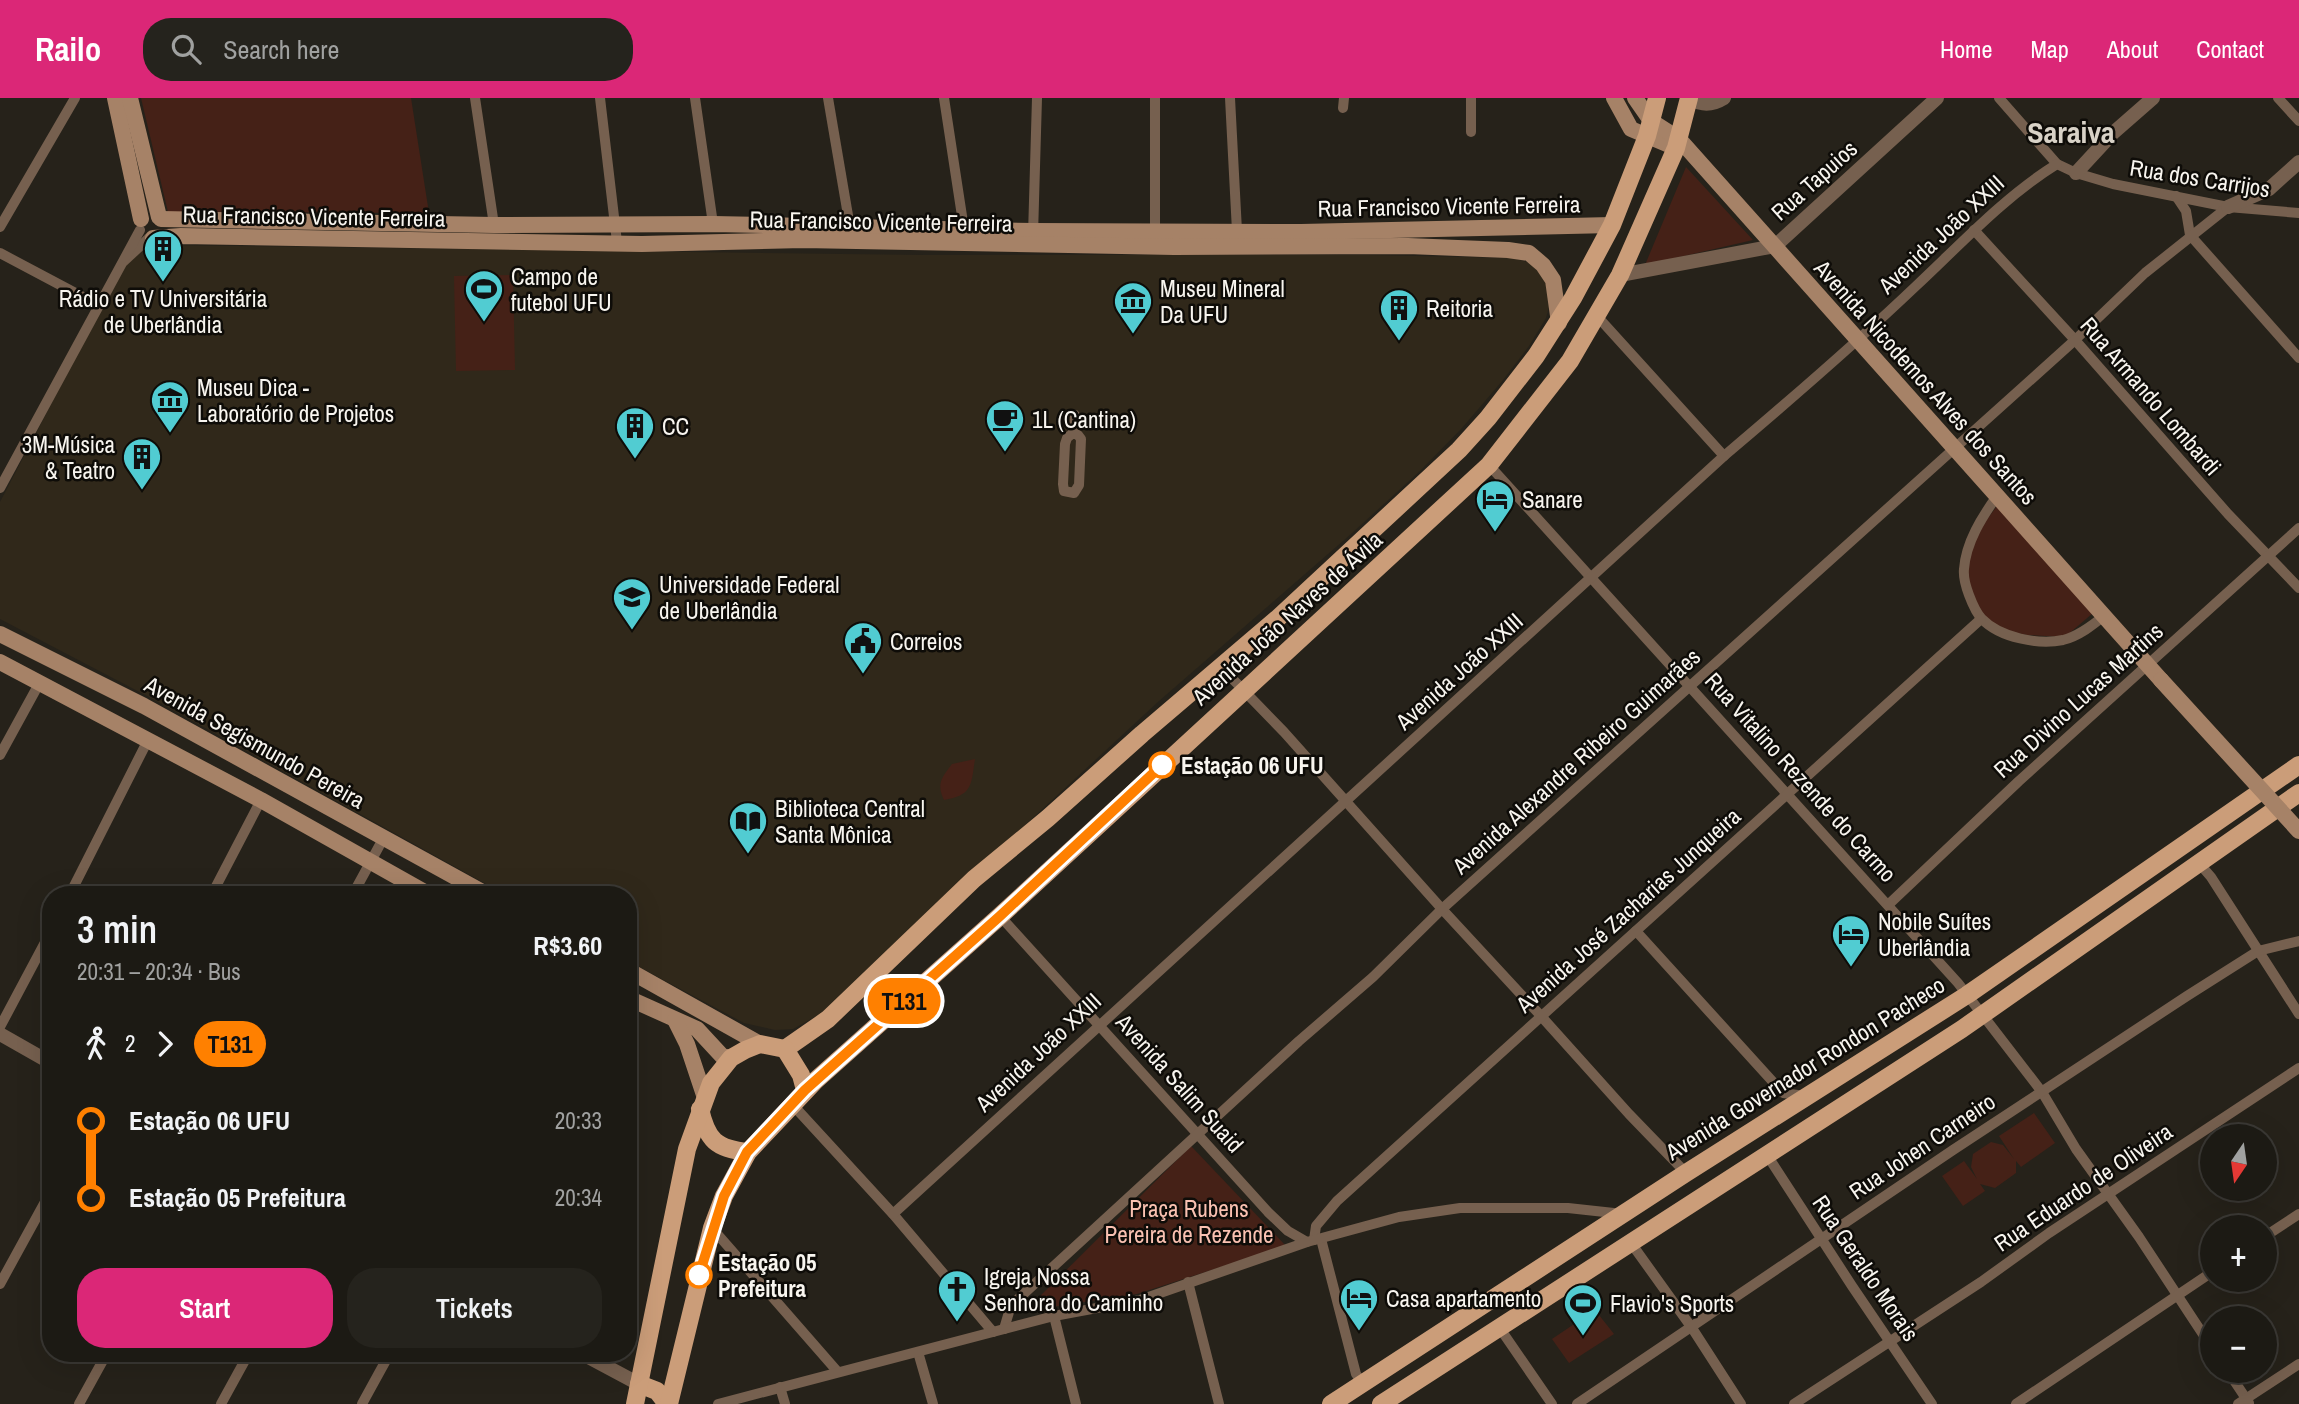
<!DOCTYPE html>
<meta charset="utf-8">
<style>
body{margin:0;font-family:"Archivo Narrow",sans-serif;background:#25231d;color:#f1f3f6;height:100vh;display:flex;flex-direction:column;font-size:26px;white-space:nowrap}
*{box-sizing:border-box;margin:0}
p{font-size:23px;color:#a0a1a0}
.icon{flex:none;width:38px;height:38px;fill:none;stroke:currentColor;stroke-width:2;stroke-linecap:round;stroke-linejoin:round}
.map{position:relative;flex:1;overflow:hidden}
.side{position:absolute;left:42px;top:788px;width:595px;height:476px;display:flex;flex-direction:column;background:#1c1a14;border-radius:28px;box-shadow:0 7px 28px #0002,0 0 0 2px #3a3834}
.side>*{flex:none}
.badge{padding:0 14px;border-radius:23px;font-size:24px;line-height:46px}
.needle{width:46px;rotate:193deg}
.fabs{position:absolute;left:2200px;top:1026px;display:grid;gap:14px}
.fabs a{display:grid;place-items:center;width:77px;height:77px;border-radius:50%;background:#1c1a14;box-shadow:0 7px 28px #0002,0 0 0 2px #3a3834;font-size:35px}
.map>.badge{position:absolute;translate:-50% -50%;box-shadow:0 0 0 4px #fff}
.legs{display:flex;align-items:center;gap:10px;height:77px;padding:0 35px;font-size:23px}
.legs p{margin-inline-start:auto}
.summary{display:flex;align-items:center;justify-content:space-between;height:119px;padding:0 35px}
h1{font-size:38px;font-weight:600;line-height:52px}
.primary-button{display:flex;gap:14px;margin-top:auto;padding:14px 35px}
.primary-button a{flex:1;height:80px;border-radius:28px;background:#db2777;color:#fff;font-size:28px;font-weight:600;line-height:80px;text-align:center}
.primary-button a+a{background:#25231d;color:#f1f3f6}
ul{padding:0 35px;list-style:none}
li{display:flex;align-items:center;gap:24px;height:77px;font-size:26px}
li i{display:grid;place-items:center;width:10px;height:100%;margin:0 9px;background:currentColor}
li i::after{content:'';width:18px;height:18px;margin:-9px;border:5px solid;border-radius:50%;background:#1c1a14}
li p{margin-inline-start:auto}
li:first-child i{background:linear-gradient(#0000 50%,currentColor 0)}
li:last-child i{background:linear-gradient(currentColor 50%,#0000 0)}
header{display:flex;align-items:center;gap:42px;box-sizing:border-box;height:98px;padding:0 35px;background:#db2777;color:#fff}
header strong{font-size:33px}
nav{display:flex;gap:38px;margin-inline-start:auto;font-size:24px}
.search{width:490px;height:63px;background:#25231d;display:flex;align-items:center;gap:18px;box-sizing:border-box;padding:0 24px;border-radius:28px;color:#a0a1a0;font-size:26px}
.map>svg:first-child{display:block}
</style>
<header>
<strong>Railo</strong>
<div class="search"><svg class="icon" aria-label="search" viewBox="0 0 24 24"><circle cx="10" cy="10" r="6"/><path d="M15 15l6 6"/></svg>Search here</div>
<nav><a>Home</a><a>Map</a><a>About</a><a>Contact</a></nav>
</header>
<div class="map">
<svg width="2299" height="1306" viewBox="0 0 2299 1306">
<rect width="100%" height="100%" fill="#26221a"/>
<!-- built -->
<path fill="#30281a" d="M155 147 924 157H1369L1513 160 1530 165 1540 175 1547 187 1549 209 1546 220 1529 248 1503 282 1462 330 1420 373 1351 436 1159 603 822 915 793 931 775 932 744 925 628 863V796H504L151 600 0 521V404L128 159Z"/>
<!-- green -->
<g fill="#452117">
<path d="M141 0H411L429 115 168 114Z"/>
<path d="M1686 69 1753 142 1645 167Z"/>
<path d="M513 177 515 272 456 273 454 178Z"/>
<path d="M1997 408 2093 515 2065 539 2027 537 2003 532 1986 521 1976 507 1965 474 1976 436Z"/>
<path d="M975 661C971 687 973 697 944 702 936 686 942 679 952 666Z"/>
<path d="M2034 1015 2055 1045 2021 1069 2016 1063V1075L1995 1090 1980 1086 1985 1093 1963 1108 1942 1078 1964 1063 1977 1081 1971 1069 1973 1056 1991 1044 2003 1047 2014 1061 1999 1038Z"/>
<path d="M1191 1048 1286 1148 1137 1196 1025 1213Z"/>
<path d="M1595 1212 1614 1236 1569 1265 1552 1241Z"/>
</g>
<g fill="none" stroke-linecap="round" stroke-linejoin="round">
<!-- minor -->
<g stroke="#76604f" stroke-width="10">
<path d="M475 0 494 127"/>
<path d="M600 0 617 144"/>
<path d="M695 0 713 126"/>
<path d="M828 0 850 129"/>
<path d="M944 0 964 131"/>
<path d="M1155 0V133"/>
<path d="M1230 0 1237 133"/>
<path d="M1999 0 2057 66 2076 75 2113 86 2228 109 2299 115"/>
<path d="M2278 0 2299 23"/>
<path d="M1343 10 1344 0"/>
<path d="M1471 34V0"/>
<path d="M2176 98 2186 113 2190 137"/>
<path d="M0 129 75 0"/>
<path d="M1974 132 2075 242 2228 416 2299 490"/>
<path d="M1033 137 1037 0"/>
<path d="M2190 137 2299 260"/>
<path d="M0 155 98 207"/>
<path d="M124 163 149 140"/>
<path d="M1597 218 1724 358"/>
<path d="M1073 335 1078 337 1081 341 1079 387 1074 395 1064 393 1063 386 1065 346 1067 340 1073 335 1075 317"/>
<path d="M1489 367 1958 885 2042 994 2076 1051 2139 1139 2212 1250"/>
<path d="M0 390 140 132"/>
<path d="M1997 398C1982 419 1966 444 1964 471 1963 480 1966 489 1969 497 1972 505 1976 515 1982 521 2000 540 2039 547 2063 542 2079 538 2093 527 2105 517"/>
<path d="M1220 568 1284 634 1442 811 1541 918 1629 1016 1686 1075"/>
<path d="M0 657 40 584"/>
<path d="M2198 764 2211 779 2299 916"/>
<path d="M70 796 148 642"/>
<path d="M212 796 261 702"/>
<path d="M353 796 383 741"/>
<path d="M1888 807 2019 683 2299 430"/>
<path d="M1000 818 1268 1114 1288 1133 1307 1144"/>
<path d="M1636 833 1783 995 1805 998"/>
<path d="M0 929 51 833"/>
<path d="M792 1006 893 1116 993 1234"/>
<path d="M1767 1057 1852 1188 1932 1306"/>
<path d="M893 1116 1724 358C1789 303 1854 247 1916 188 1961 146 2004 99 2057 66"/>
<path d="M712 1130 837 1273"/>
<path d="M2264 1139 2299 1116"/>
<path d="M1321 1141 1356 1276 1363 1286"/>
<path d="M1314 1142 1316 1128 1337 1103 1981 521"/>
<path d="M1631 1145 1692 1230 1741 1306"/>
<path d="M1188 1184 1219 1306"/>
<path d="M0 1186 51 1093"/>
<path d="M1054 1218 1076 1306"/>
<path d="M1499 1229 1552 1306"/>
<path d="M1004 1231 1009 1214 1018 1201 1299 943 1373 879 1442 811 2075 242 2145 175 2228 109"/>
<path d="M918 1254 933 1306"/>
<path d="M2227 1272 2249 1305"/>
<path d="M780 1289 785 1306"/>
<path d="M79 1306 107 1255"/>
<path d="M221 1306 249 1255"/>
<path d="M362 1306 390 1255"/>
<path d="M718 1306 1054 1218 1140 1202 1307 1144 1399 1119 1460 1110H1568L1623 1116"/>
<path d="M1577 1306 1953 1052 2187 898 2258 853 2299 843"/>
<path d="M1794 1306 1981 1184 2049 1135 2299 970"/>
<path d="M2016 1306 2212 1174"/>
<path d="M2238 1306 2299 1266"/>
</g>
<!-- tertiary -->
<g stroke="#76604f" stroke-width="14">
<path d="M1689 1C1702 7 1711 8 1724 0"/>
<path d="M2076 75 2113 35 2153 0"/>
<path d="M2228 109 2269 91 2299 64"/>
<path d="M1620 177 1775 148 1937 0"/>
<path d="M0 936 51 965"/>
<path d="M581 1255 639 1286"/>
</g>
<!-- secondary -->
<g stroke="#a68267" stroke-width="16">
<path d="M115 0 141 121"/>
<path d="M130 0 159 119"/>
<path d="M1614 0 1631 31 1676 50"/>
<path d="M1635 0 1651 23 1679 41 2161 582"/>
<path d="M161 121 494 127 713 126 1033 133 1301 134 1612 127"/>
<path d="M153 140 181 138 642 146 803 142 1174 149 1408 148 1508 152 1529 155 1543 167 1553 182 1559 225"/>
<path d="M0 536 144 608 486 796"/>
<path d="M0 564 261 702 428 796"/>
<path d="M628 872 760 946"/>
<path d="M628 900 697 931 722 958 731 960"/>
<path d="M675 922 687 946 705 1000"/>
</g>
<!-- primary -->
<g stroke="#cb9d79" stroke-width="18">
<path d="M785 951 828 921 974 781 1048 720 1142 636 1278 520 1459 352 1488 320 1536 258 1573 200 1612 127 1647 38 1657 0"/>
<path d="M700 1011C707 1042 716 1051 748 1054"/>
<path d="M639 1286 657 1293 667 1306"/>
<path d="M635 1306 687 1051 711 985 731 960 745 952 760 946 785 951 801 977 805 992"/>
<path d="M669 1306 712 1130 724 1098 748 1054 815 983 1000 818 1489 367 1570 263 1620 177 1676 50 1689 0"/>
<path d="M1331 1306 1686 1075 1967 897 2299 667"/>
<path d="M1381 1306 1962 931 2299 695"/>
</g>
<!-- secondary-bridge -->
<path stroke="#a68267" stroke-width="16" d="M2161 582 2299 733"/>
</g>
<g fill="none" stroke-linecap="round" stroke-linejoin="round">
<!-- line-1 casing -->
<g stroke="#fff" stroke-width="16">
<path id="line-1" d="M699 1177 724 1098 747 1054 805 992 1000 818 1162 667"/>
</g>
<!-- line-1 -->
<use href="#line-1" stroke="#ff8000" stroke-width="10"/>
</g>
<!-- icons -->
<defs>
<g id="building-pin" transform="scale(2.0125)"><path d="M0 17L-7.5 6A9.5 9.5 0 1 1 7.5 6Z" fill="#51ccd2" stroke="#0e0c08"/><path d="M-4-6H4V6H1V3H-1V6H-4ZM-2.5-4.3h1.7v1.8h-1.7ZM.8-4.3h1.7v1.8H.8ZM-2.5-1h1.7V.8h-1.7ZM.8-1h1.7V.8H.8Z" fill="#111"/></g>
<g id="stadium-pin" transform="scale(2.0125)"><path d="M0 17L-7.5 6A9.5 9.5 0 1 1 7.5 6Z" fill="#51ccd2" stroke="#0e0c08"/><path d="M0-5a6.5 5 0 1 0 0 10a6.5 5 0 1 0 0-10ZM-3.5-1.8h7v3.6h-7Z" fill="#111"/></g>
<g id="museum-pin" transform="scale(2.0125)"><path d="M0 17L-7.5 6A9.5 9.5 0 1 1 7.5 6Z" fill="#51ccd2" stroke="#0e0c08"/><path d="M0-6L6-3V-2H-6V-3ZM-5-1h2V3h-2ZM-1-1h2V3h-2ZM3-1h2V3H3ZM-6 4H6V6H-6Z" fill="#111"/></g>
<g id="cafe-pin" transform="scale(2.0125)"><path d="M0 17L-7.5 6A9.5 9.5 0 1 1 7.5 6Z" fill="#51ccd2" stroke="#0e0c08"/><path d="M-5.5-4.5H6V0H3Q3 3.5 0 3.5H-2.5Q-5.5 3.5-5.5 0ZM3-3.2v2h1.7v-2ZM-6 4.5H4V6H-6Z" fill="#111"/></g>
<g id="hotel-pin" transform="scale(2.0125)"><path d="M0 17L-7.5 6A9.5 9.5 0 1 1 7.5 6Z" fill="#51ccd2" stroke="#0e0c08"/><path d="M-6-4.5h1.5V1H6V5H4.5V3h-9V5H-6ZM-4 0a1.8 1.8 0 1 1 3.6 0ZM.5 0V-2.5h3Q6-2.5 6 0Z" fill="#111"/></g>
<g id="university-pin" transform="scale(2.0125)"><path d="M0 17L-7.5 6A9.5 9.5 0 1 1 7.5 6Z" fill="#51ccd2" stroke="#0e0c08"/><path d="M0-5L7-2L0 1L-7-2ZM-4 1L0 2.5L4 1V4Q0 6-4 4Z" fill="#111"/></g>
<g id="civic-pin" transform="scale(2.0125)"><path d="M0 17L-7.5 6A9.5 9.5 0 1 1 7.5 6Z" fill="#51ccd2" stroke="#0e0c08"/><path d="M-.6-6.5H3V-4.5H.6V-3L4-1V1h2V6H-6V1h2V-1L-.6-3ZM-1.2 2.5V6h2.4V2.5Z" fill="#111"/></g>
<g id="library-pin" transform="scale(2.0125)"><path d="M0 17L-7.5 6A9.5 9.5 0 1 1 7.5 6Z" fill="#51ccd2" stroke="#0e0c08"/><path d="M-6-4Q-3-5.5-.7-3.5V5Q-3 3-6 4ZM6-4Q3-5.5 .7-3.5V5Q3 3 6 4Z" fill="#111"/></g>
<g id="church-pin" transform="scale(2.0125)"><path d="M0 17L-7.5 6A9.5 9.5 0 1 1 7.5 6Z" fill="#51ccd2" stroke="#0e0c08"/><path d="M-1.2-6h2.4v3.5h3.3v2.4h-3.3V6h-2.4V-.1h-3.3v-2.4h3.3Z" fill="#111"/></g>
</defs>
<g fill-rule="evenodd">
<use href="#building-pin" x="163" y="151"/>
<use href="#stadium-pin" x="484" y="191"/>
<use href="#museum-pin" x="1133" y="203"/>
<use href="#building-pin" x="1399" y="210"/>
<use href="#museum-pin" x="170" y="302"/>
<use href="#cafe-pin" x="1005" y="321"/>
<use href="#building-pin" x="635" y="328"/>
<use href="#building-pin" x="142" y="359"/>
<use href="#hotel-pin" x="1495" y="401"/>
<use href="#university-pin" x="632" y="499"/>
<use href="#civic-pin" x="863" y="543"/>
<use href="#library-pin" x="748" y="723"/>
<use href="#hotel-pin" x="1851" y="836"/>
<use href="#church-pin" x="957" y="1191"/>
<use href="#hotel-pin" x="1359" y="1200"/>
<use href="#stadium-pin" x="1583" y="1205"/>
</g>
<!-- markers -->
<g fill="#fff" stroke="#ff8000" stroke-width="3.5">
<circle cx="1162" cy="667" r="12"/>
<circle cx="699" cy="1177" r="12"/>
</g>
<g text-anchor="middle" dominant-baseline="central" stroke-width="5" stroke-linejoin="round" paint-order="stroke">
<!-- street labels -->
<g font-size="23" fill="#f8f5ef" stroke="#0e0c08">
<text transform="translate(2200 80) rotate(9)">Rua dos Carrijos</text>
<text transform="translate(1814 82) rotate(-42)">Rua Tapuios</text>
<text transform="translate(1449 108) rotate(-1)">Rua Francisco Vicente Ferreira</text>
<text transform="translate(314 118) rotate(1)">Rua Francisco Vicente Ferreira</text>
<text transform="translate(881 123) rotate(1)">Rua Francisco Vicente Ferreira</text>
<text transform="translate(1941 136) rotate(-43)">Avenida João XXIII</text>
<text transform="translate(1926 284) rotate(48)">Avenida Nicodemos Alves dos Santos</text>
<text transform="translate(2151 298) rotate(49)">Rua Armando Lombardi</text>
<text transform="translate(1287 520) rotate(-42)">Avenida João Naves de Ávila</text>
<text transform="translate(1459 573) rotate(-42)">Avenida João XXIII</text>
<text transform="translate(2078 602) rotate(-42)">Rua Divino Lucas Martins</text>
<text transform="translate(255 644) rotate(29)">Avenida Segismundo Pereira</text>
<text transform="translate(1576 663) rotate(-42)">Avenida Alexandre Ribeiro Guimarães</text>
<text transform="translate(1801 679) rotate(48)">Rua Vitalino Rezende do Carmo</text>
<text transform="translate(1628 812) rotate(-42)">Avenida José Zacharias Junqueira</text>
<text transform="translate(1038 954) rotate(-43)">Avenida João XXIII</text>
<text transform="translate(1805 970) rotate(-32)">Avenida Governador Rondon Pacheco</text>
<text transform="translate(1180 985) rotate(48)">Avenida Salim Suaid</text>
<text transform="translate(1922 1048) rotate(-34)">Rua Johen Carneiro</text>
<text transform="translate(2083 1089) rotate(-34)">Rua Eduardo de Oliveira</text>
<text transform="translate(1866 1170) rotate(56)">Rua Geraldo Morais</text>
</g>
<!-- poi labels -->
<g font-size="23" fill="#f8f5ef" stroke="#0e0c08" text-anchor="start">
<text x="511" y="178">Campo de<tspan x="511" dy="26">futebol UFU</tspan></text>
<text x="1160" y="190">Museu Mineral<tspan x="1160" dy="26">Da UFU</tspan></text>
<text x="163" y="200" text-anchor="middle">Rádio e TV Universitária<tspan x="163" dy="26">de Uberlândia</tspan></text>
<text x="1426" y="210">Reitoria</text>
<text x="197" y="289">Museu Dica -<tspan x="197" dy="26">Laboratório de Projetos</tspan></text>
<text x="1032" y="321">1L (Cantina)</text>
<text x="662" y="328">CC</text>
<text x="115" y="346" text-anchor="end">3M-Música<tspan x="115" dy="26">&amp; Teatro</tspan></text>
<text x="1522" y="401">Sanare</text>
<text x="659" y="486">Universidade Federal<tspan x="659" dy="26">de Uberlândia</tspan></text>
<text x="890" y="543">Correios</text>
<text x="775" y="710">Biblioteca Central<tspan x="775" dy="26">Santa Mônica</tspan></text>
<text x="1878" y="823">Nobile Suítes<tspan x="1878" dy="26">Uberlândia</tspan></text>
<text x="984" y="1178">Igreja Nossa<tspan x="984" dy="26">Senhora do Caminho</tspan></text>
<text x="1386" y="1200">Casa apartamento</text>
<text x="1610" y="1205">Flavio's Sports</text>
</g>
<!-- stop labels -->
<g font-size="23" font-weight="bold" fill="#f8f5ef" stroke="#0e0c08" text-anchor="start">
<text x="1181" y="667">Estação 06 UFU</text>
<text x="718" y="1164">Estação 05<tspan x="718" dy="26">Prefeitura</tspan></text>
</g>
<!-- park labels -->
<g font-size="23" fill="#fac1b1" stroke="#0e0c08">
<text x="1189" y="1110">Praça Rubens<tspan x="1189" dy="26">Pereira de Rezende</tspan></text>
</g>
<!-- district labels -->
<g font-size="30" font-weight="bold" fill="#d8d2c7" stroke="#0e0c08">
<text x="2071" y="34">Saraiva</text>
</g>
</g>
</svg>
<div class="fabs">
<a><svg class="needle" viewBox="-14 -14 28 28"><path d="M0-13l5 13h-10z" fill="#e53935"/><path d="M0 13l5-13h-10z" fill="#a0a1a0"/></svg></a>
<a>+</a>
<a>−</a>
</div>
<b class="badge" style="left:904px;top:903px;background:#ff8000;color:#111">T131</b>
<section class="side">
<div class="summary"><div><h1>3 min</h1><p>20:31 – 20:34 · Bus</p></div><b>R$3.60</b></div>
<div class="legs"><svg class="icon" aria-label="walk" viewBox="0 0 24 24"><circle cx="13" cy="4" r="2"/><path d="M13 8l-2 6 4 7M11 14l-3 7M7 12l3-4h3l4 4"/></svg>2<svg class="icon" aria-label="forward" viewBox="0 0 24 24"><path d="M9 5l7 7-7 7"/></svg><b class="badge" style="background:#ff8000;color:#111">T131</b></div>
<ul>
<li><i style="color:#ff8000"></i><b>Estação 06 UFU</b><p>20:33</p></li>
<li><i style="color:#ff8000"></i><b>Estação 05 Prefeitura</b><p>20:34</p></li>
</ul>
<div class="primary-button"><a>Start</a><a>Tickets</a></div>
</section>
</div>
